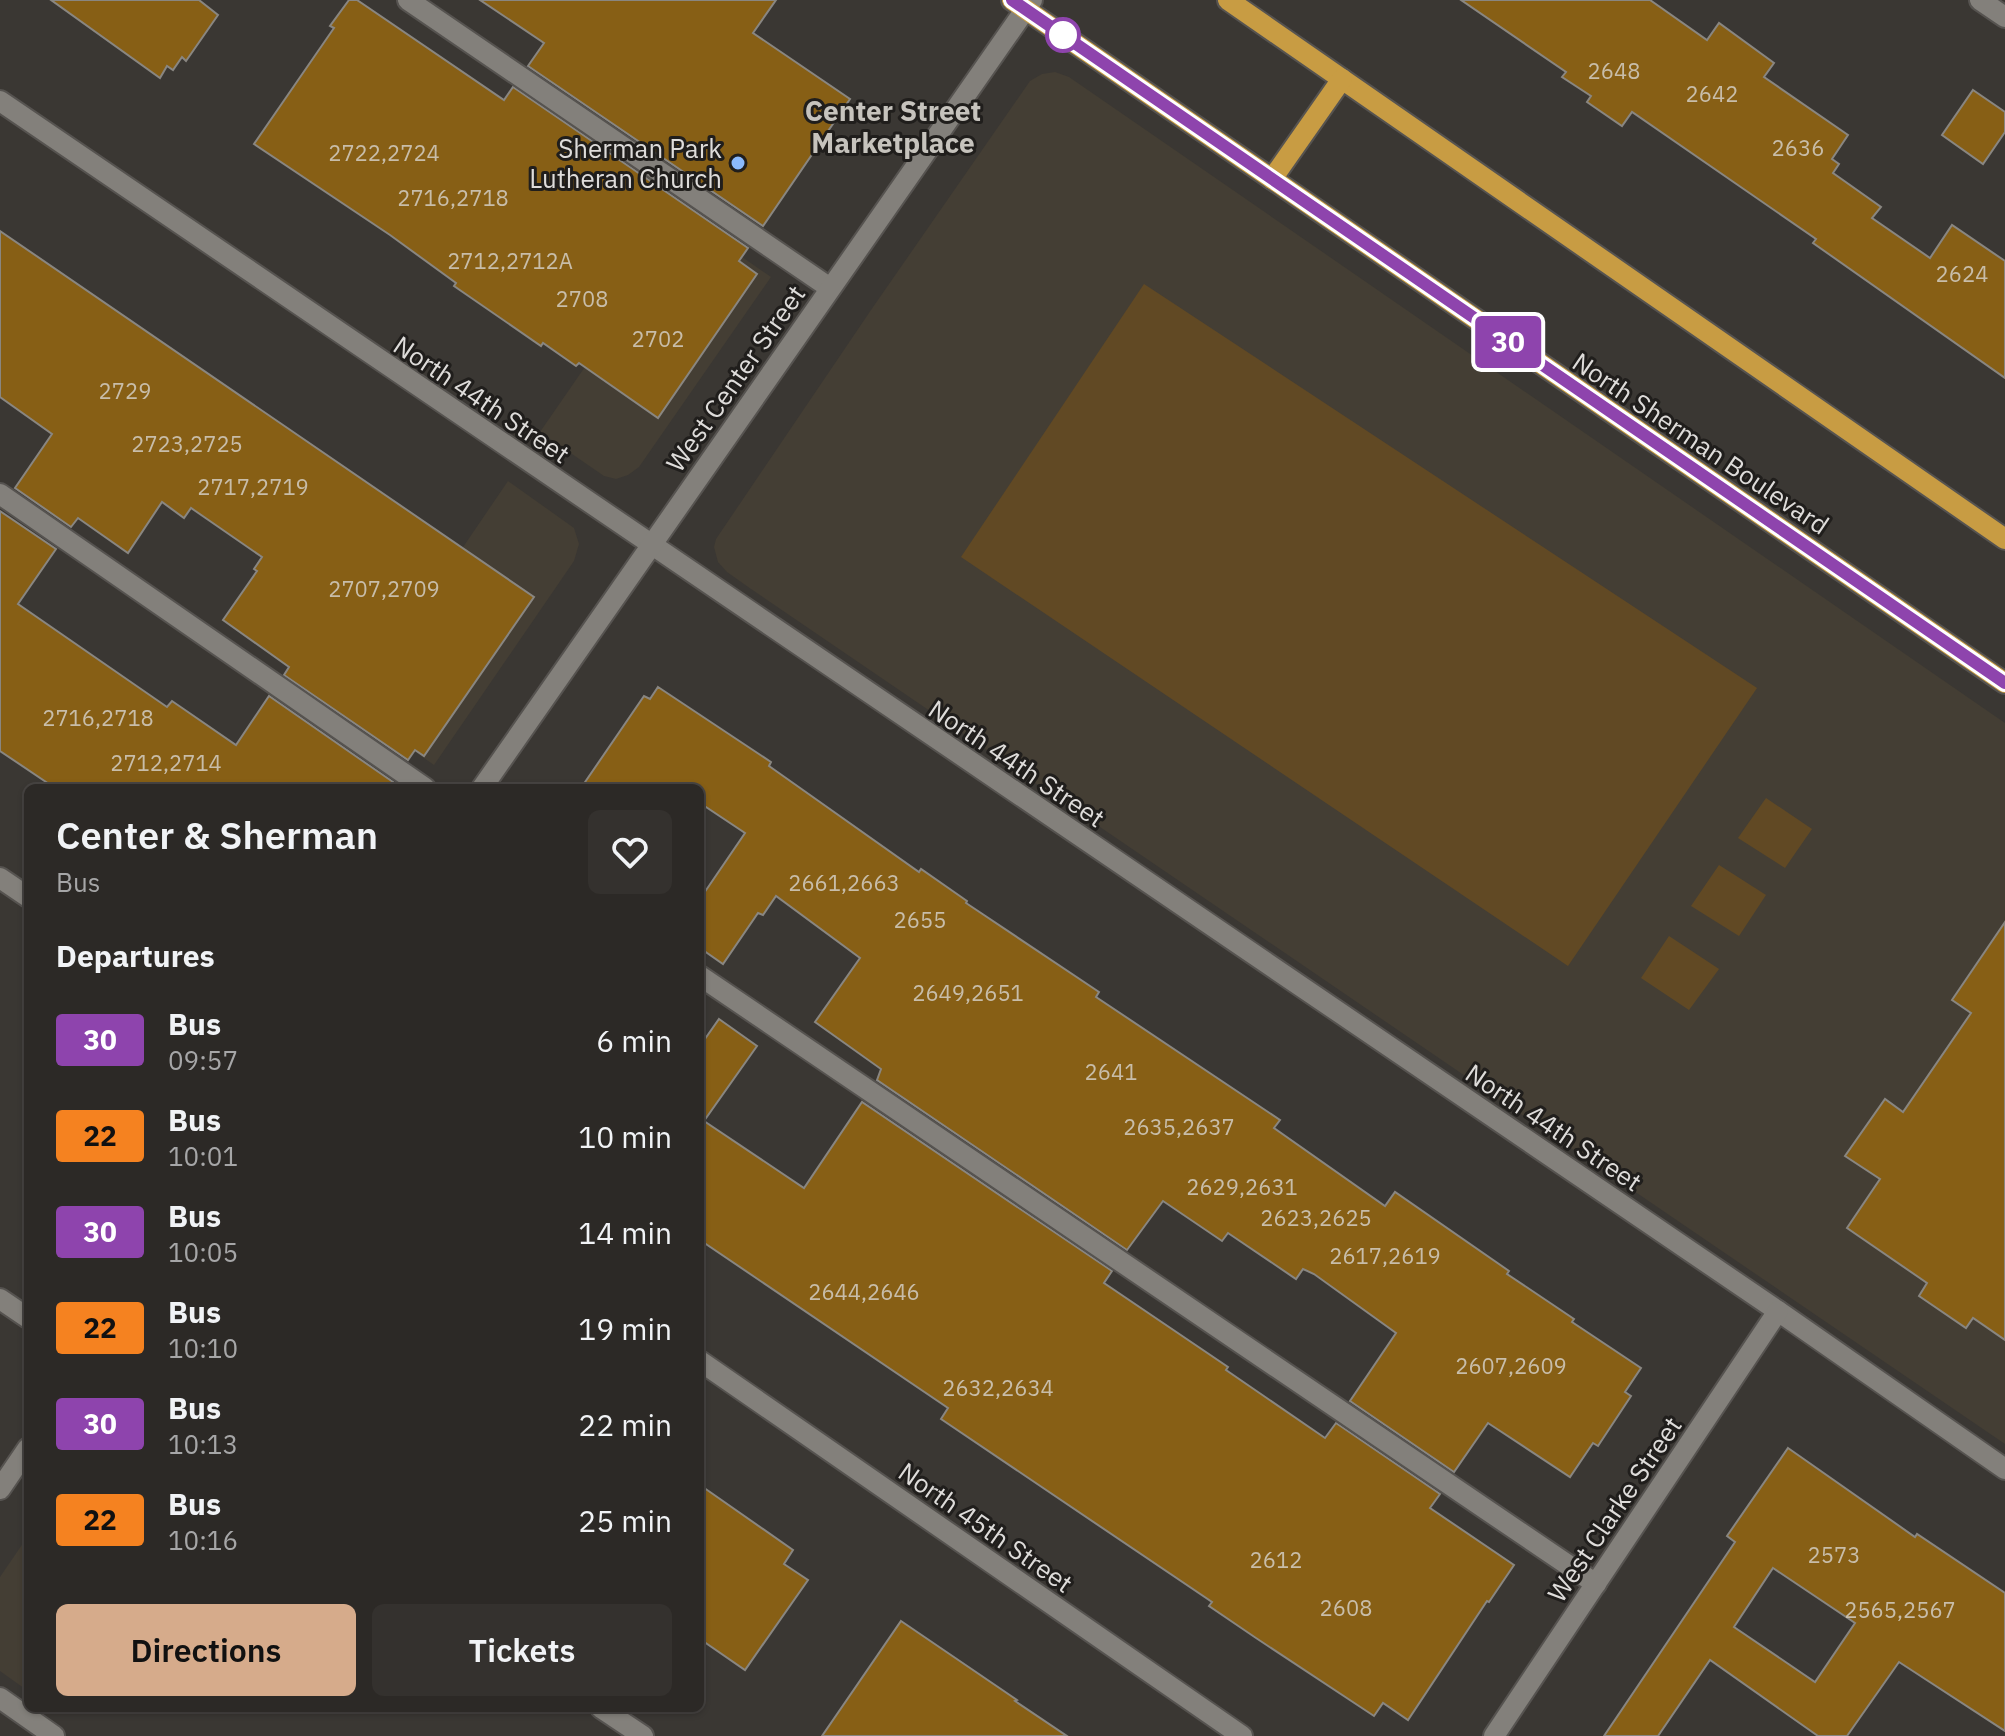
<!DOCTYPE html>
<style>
body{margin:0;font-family:"IBM Plex Sans",sans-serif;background:#34312e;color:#f1f3f6;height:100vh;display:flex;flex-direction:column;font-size:30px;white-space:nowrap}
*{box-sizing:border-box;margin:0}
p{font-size:26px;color:#a6a6a7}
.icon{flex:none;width:44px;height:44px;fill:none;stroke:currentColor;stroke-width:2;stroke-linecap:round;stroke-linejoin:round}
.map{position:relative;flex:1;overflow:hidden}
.side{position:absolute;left:24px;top:784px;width:680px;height:928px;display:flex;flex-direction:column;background:#2c2926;border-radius:12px;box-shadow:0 2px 6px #0004,0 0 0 2px #484543}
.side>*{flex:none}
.badge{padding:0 16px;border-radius:6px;font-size:28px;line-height:52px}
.map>.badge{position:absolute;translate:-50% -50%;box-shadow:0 0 0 4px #fff}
h2{padding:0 32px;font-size:30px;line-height:72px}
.round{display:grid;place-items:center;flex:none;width:84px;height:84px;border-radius:12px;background:#34312e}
.summary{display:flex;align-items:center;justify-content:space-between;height:136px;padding:0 32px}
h1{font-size:38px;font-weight:600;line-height:60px}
.primary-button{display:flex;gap:16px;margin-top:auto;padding:16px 32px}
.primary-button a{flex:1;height:92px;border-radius:12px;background:#d6ab8b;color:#111;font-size:32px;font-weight:600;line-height:92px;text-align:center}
.primary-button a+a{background:#34312e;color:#f1f3f6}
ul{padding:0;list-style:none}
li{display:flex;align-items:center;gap:24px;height:96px;padding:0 32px}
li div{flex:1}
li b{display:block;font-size:30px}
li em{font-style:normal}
li .badge{min-width:88px;font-weight:700;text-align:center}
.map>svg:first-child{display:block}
</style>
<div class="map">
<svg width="2005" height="1736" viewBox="0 0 2005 1736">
<rect width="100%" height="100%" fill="#3a3733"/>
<!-- built -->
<g fill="#443e34">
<path d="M1055 72 1069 77 2005 723V1444L751 589 727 572 718 562 714 547 716 539 871 310 1030 81 1042 74Z"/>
<path d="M687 219 771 277 639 467 628 475 616 479 604 476 540 432Z"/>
<path d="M508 481 574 528 579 544 574 561 434 765 353 709Z"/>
<path d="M28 1536V1691L0 1671V1577Z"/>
</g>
<!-- green -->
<g fill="#614924">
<path d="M1144 284 1757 688 1568 966 961 557Z"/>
<path d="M1766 798 1812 829 1785 868 1738 838Z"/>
<path d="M1719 865 1766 895 1739 936 1691 906Z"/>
<path d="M1669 936 1719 969 1689 1010 1641 978Z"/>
</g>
<!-- building -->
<g fill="#875f15" stroke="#898681" stroke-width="2" fill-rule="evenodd">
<path d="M51 0H199L218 15 186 61 182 57 173 70 167 66 160 78Z"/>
<path d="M349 0H357L504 100 513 87 748 248 739 261 757 274 658 418 579 363 576 366 543 343 541 346 454 286 456 283 390 235 254 144 334 28 330 26Z"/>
<path d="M480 0H776L753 33 850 99 763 226 528 66 544 43Z"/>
<path d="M1461 0H1650L1707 40 1719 23 1774 63 1764 77 1848 135 1832 159 1839 164 1833 173 1881 207 1872 218 1930 258 1952 225 2005 261V378L1813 243 1816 239 1632 112 1622 126 1587 102 1591 96 1562 77 1566 72Z"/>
<path d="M1973 90 2005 112V132L1983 164 1942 135Z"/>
<path d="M0 231 534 597 424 756 415 750 408 760 284 675 289 667 223 620 257 571 254 569 262 557 191 508 184 518 162 502 128 553 78 518 71 527 15 488 52 434 0 397Z"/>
<path d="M0 511 56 549 18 604 167 707 172 701 236 745 269 696 393 782 388 788H55L0 751Z"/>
<path d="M658 687 771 762 769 766 919 872 921 869 967 901 966 903 1099 992 1096 997 1280 1120 1274 1128 1385 1206 1395 1192 1509 1271 1507 1274 1574 1319 1572 1322 1641 1368 1625 1392 1631 1396 1598 1446 1593 1443 1570 1477 1488 1423 1454 1472 1350 1401 1396 1333 1314 1274 1303 1269 1296 1279 1228 1233 1222 1241 1163 1201 1127 1250 877 1080 881 1069 815 1022 860 958 776 896 763 915 758 913 723 964 700 948V899L745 833 700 803V788H581L644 696 650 699Z"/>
<path d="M2005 922V1340L1973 1318 1966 1328 1919 1296 1927 1283 1847 1228 1880 1179 1845 1156 1885 1099 1903 1112 1971 1013 1952 1000Z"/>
<path d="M719 1019 757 1046 704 1121 804 1188 862 1102 1112 1271 1104 1283 1228 1367 1226 1370 1325 1438 1336 1423 1440 1494 1430 1508 1514 1565 1489 1602 1487 1601 1408 1720 1383 1703 1374 1716 1256 1638 1209 1606 1212 1602 941 1419 948 1408 700 1240V1046Z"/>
<path d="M1788 1448 1915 1537 1917 1534 2005 1593V1731L1899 1662 1847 1736H1818L1710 1660 1658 1736H1604L1735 1542 1727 1536ZM1773 1568 1855 1623 1815 1682 1734 1627Z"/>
<path d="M700 1485 793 1550 784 1564 808 1580 745 1670 700 1639Z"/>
<path d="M901 1621 1017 1700 1015 1701 1067 1736H822Z"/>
</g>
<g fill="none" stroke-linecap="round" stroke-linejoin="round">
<!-- minor casing -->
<g stroke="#565350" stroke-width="24">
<g id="minor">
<path d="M408 0 830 288"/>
<path d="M1980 0 2005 17"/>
<path d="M0 101 1778 1311 2005 1469"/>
<path d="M0 494 425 788"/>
<path d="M482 788 1032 0"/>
<path d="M0 878 28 897"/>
<path d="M700 976 1596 1584"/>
<path d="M0 1299 28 1318"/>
<path d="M700 1361 1242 1736"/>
<path d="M0 1489 28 1448"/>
<path d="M0 1698 54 1736"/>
<path d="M601 1708 643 1736"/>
<path d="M1494 1736 1778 1311"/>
</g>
</g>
<!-- major casing -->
<g stroke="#565350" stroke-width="24">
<g id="major">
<path d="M1012 0 2005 683"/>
<path d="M1228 0 2005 539"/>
<path d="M1272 179 1342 79"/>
</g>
</g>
<!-- minor -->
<use href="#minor" stroke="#83807b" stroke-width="20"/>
<!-- major -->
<use href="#major" stroke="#c89c43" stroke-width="20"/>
</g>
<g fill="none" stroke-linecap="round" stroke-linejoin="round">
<!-- line casing -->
<g stroke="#fff" stroke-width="18">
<path id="line" d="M1012 0 2005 683"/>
</g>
<!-- line -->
<use href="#line" stroke="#8e44ad" stroke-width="12"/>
</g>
<!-- markers -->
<circle fill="#fff" stroke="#8e44ad" stroke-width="4" cx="1063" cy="35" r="16"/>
<circle fill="#8bbafc" stroke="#201e1c" stroke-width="3" cx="738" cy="163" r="8"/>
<g text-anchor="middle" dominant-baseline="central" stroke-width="6" stroke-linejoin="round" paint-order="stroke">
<!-- number labels -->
<g font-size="22" fill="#c8bda9">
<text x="1614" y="70">2648</text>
<text x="1712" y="93">2642</text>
<text x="1798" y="147">2636</text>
<text x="384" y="152">2722,2724</text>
<text x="453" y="197">2716,2718</text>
<text x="510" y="260">2712,2712A</text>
<text x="1962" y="273">2624</text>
<text x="582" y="298">2708</text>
<text x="658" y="338">2702</text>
<text x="125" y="390">2729</text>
<text x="187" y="443">2723,2725</text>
<text x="253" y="486">2717,2719</text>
<text x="384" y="588">2707,2709</text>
<text x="98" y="717">2716,2718</text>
<text x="166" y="762">2712,2714</text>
<text x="844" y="882">2661,2663</text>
<text x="920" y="919">2655</text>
<text x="968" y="992">2649,2651</text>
<text x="1111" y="1071">2641</text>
<text x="1179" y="1126">2635,2637</text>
<text x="1242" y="1186">2629,2631</text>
<text x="1316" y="1217">2623,2625</text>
<text x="1385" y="1255">2617,2619</text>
<text x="864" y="1291">2644,2646</text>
<text x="1511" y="1365">2607,2609</text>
<text x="998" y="1387">2632,2634</text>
<text x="1834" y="1554">2573</text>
<text x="1276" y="1559">2612</text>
<text x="1346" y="1607">2608</text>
<text x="1900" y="1609">2565,2567</text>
</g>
<!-- poi labels -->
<g font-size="26" fill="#dedcda" stroke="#201e1c" text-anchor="end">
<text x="722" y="148">Sherman Park<tspan x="722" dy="30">Lutheran Church</tspan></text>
</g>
<!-- street labels -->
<g font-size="26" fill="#dedcda" stroke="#201e1c">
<text transform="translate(735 378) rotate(-55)">West Center Street</text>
<text transform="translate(482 399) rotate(34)">North 44th Street</text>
<text transform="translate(1701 443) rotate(34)">North Sherman Boulevard</text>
<text transform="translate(1017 763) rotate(34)">North 44th Street</text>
<text transform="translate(1554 1127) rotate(34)">North 44th Street</text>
<text transform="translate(1614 1509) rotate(-56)">West Clarke Street</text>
<text transform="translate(986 1527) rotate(35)">North 45th Street</text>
</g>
<!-- neighbourhood labels -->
<g font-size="28" font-weight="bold" fill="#c6c3bd" stroke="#201e1c">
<text x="893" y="110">Center Street<tspan x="893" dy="32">Marketplace</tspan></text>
</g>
</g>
</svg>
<b class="badge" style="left:1508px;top:342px;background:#8e44ad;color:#fff">30</b>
<section class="side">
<div class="summary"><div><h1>Center &amp; Sherman</h1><p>Bus</p></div><a class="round"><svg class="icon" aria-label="heart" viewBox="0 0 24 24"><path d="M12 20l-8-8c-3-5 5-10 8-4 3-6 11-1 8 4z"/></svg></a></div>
<h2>Departures</h2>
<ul>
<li><span class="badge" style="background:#8e44ad;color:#fff">30</span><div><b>Bus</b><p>09:57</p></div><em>6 min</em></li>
<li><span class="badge" style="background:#f58220;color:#111">22</span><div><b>Bus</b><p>10:01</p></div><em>10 min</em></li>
<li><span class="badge" style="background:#8e44ad;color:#fff">30</span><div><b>Bus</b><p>10:05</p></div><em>14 min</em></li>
<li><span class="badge" style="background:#f58220;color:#111">22</span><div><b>Bus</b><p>10:10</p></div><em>19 min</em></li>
<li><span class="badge" style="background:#8e44ad;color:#fff">30</span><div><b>Bus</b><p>10:13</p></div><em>22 min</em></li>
<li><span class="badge" style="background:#f58220;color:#111">22</span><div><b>Bus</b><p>10:16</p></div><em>25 min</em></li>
</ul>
<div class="primary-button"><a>Directions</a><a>Tickets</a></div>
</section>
</div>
